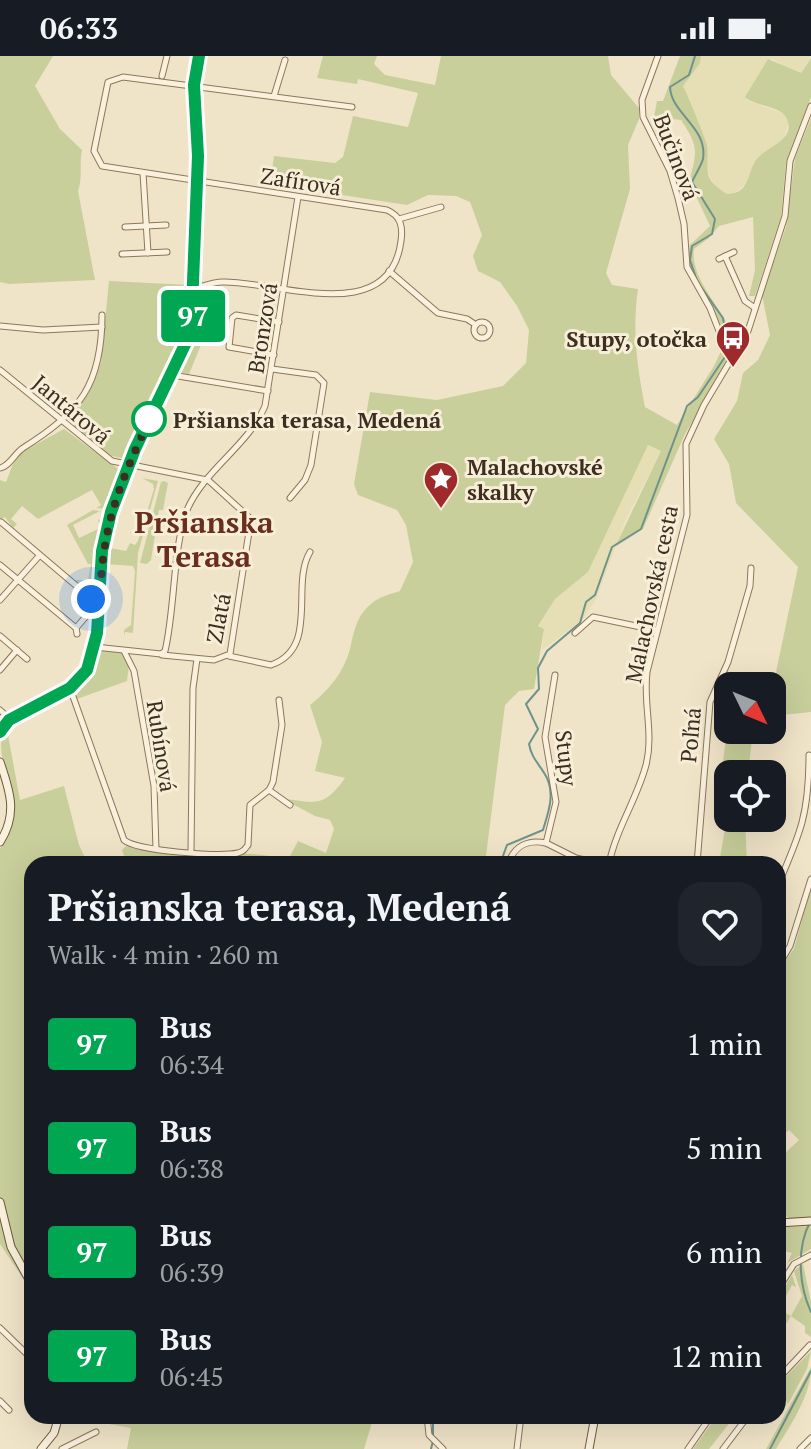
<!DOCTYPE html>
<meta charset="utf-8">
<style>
body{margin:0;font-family:"PT Serif",serif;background:#20242c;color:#f1f3f6;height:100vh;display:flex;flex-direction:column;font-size:30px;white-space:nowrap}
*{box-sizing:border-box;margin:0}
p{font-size:26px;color:#9ea1a6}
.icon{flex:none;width:44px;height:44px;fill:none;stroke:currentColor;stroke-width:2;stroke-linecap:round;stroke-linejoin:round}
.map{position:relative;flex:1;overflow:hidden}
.side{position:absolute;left:24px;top:800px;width:762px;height:568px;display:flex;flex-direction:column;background:#171b24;border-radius:24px;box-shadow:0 8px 32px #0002}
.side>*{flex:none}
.badge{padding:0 16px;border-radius:6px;font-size:28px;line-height:52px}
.needle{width:52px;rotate:133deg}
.tools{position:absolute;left:714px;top:616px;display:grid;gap:16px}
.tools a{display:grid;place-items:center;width:72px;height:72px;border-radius:16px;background:#171b24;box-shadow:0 8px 32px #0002;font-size:40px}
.you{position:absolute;width:40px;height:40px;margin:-20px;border:6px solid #fff;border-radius:50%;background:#1a73e8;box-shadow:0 0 0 12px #1a73e833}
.map>.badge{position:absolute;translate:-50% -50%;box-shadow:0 0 0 4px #fff}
.round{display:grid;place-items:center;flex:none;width:84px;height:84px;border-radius:24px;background:#20242c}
.headline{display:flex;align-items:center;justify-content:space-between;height:136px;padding:0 24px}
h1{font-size:38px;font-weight:700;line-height:60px}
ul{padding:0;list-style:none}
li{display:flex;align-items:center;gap:24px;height:104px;padding:0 24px}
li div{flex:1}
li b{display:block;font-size:30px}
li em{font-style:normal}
li .badge{min-width:88px;font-weight:700;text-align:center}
.status{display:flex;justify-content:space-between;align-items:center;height:56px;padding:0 40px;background:#171b24;direction:ltr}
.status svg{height:22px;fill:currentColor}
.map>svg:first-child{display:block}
</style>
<div class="status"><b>06:33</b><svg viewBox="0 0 49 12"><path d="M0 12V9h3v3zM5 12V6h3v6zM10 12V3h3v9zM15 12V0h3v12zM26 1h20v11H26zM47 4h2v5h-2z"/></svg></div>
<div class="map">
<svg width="811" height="1393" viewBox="0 0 811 1393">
<rect width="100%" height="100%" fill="#f0e4c8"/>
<!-- farmland -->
<g fill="#e6deb5">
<path d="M701 0H811L801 17 793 16 771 2 746 44 785 58 789 65 784 83 757 102 750 125 733 138H727L715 130 706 113 707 90 683 30 700 7Z"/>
<path d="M648 389 661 395 626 463 596 543 582 564 542 594 544 573 538 571 555 543 588 516Z"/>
</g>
<!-- green -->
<g fill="#c9cf9b">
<path d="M0 0H53L35 30 60 73 82 94C79 109 83 121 78 135L95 224 9 228 0 226Z"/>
<path d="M323 0H377L374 8 385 19 435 29 441 0H608L611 19 639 52V63L628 89 630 133 606 217 612 229 638 233C632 275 637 310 645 351L677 369 714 310 723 291V279H730L736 284 737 291 685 378 643 473 615 491 661 395 648 389 588 516 555 543 538 570 544 573 534 633 519 635 505 649 485 808H127L122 794 126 790C179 807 238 789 288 804L298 785 326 797 334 773 330 764 315 760 281 742C315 747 324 752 345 722L315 715 322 686 310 649C328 635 344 616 350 593 354 576 356 560 371 548 378 541 391 538 400 535L413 506 406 469 397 454 358 439 354 428 370 336 437 344 503 330 526 307 529 274 517 250 500 226 478 215 473 200 482 179 470 146 456 140 428 139 407 149 270 128 274 100 335 107 343 101 353 60 408 71 418 37 358 23 357 28 317 22Z"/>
<path d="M680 0H701L700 7 683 30C686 35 706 84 707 89 710 114 699 120 727 138 750 138 747 117 756 104 766 90 796 85 787 63 782 50 754 50 745 41L768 3 801 17 811 2V41L786 106 781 161 755 240H749L755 214 753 161 719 170 709 182 694 193C690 222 720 249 730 275H724C711 249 683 220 690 189L710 170 689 125C698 94 698 90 681 64L654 61 657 45H663Z"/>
<path d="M811 62V656L772 660V630H766L775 621 798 511 736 447 729 408 714 383 737 345 743 317 758 304 770 279 762 239 786 171 795 102Z"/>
<path d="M109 225 190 229 189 263 185 287 125 403 108 399 68 366 93 328 101 306Z"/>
<path d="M201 238 212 244 206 277 189 318 181 317 179 312 193 282 196 240Z"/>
<path d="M64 373 121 415 108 453 96 452 101 449 92 434 38 463 22 450 11 463 17 468 13 472 5 461 0 463V424L6 426 15 403 22 396Z"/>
<path d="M142 422 158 425 138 497 133 577 125 576 124 580V574L131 569 135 515 133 510 106 508 107 489 110 492 126 495 130 487 135 489 138 485 154 433 153 428Z"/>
<path d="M164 425 168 427 163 454H159L151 504 147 508 140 507 161 426Z"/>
<path d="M93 454 100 455 73 469 79 482 100 472 98 464 105 462 97 491V535L93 537 75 524H88L91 508H88L67 469Z"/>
<path d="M99 595 120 596 129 609 127 625 77 643 78 630 90 615Z"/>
<path d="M62 640 66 641 17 667 8 679 20 744 64 730 79 789 88 808H32V1222L22 1221 0 1188V793C30 750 2 731 1 688 6 661 40 652 62 640Z"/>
<path d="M728 667V674H753L748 718 728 720 723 705Z"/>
<path d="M728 754V762H745L747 808H719Z"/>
<path d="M811 830V1162L790 1163 783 1158 778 1162V1096L782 1100 799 1084 789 1074 778 1084V914L794 893Z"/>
<path d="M811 1170V1193L787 1207 778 1226 792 1197 778 1193V1171Z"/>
<path d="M803 1208 811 1246V1281L805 1277V1270L791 1260 778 1280V1243L792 1219 796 1231 792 1229 779 1253 791 1260 802 1240 794 1215Z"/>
<path d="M811 1295 807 1313 788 1348 778 1329Z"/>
<path d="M811 1311C811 1340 791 1368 776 1393H766Z"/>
<path d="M92 1360H374L364 1393H127L131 1372 98 1366Z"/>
<path d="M717 1360H735L709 1393H693Z"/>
</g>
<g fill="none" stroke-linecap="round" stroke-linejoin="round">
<!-- stream -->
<g stroke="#6f938a" stroke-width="2">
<path d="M695 0 689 19 670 31C671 58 708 71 703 103 701 110 695 119 692 126L715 163 712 178 692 190 690 204 696 222"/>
<path d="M500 808 507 789 543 774C548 757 555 740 547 722 540 708 532 704 529 688L538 673 526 648 539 633 538 612 547 595 580 567 586 546 595 539 612 491 641 473 687 350 698 341 729 295 723 262 701 231"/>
<path d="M810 1166C796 1193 799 1230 811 1256"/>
<path d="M433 1360V1379"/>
<path d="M431 1393 433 1385"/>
<path d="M770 1393 811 1315"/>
</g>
<!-- street casing -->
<g stroke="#8d765c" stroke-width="7">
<g id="street">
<path d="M658 0 642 44 643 61 670 115 678 142 684 168 687 211 710 252 719 275 744 284"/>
<path d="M162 20 167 0"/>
<path d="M274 40 285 4"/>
<path d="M143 117 148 197"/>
<path d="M399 163 441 151"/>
<path d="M125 171 166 169"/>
<path d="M122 198 167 196"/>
<path d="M725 200 745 245 755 252"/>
<path d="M719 203 734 196"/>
<path d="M389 215 438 257 467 263 476 269"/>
<path d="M193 233C203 230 213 226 223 226 278 225 390 272 401 185 403 171 401 160 387 154L102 110 94 95 108 26 123 21 352 51"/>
<circle cx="482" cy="274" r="8"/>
<path d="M0 270 43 274 102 271"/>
<path d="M274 299 229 291 232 262 236 259 279 266"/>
<path d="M272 313 316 319 324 327 311 409 305 424 290 442"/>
<path d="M0 314 112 405 207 424"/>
<path d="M172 319 268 335"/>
<path d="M0 412C10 410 14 398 23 392 80 356 102 329 102 259"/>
<path d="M1 466 99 549"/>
<path d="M0 509 76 572 77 578"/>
<path d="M0 544 39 500"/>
<path d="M76 572 88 558"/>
<path d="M575 577 593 561 655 574"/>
<path d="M0 580 27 603"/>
<path d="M95 591 161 598 165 595C175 554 173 490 187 454 204 414 248 390 265 350L298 141"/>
<path d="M124 595 134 615 154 730 156 793"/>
<path d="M162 599 214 604 230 598 251 463 208 424"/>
<path d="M229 600 271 609C320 592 290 529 310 496"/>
<path d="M0 614 17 594"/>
<path d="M70 632 124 784C137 795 220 801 238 797 244 795 244 794 248 789L250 749 269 734 273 726 282 669 279 644"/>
<path d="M0 654 10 663"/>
<path d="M269 734 290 749"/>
<path d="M546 787 576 802 602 808"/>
<path d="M191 795 193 632 197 603"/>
<path d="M508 808C514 790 528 783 546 787L556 746 545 681 555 619"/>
<path d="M609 808C616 773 637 743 646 709 654 677 643 648 647 616L687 459 686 388 704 349 748 275 785 160 790 105 811 50"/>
<path d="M697 808 710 646 728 606 750 530 751 512"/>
<path d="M778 829C801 776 809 757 809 699"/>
<path d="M778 910 790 890 811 823"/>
<path d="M778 1233 794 1208 811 1199"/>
<path d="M0 1272 32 1303"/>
<path d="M778 1323 810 1289"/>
<path d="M0 1345 9 1354"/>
<path d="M427 1360 429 1379 443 1393"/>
<path d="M62 1393 96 1376"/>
<path d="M517 1393 521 1360"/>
<path d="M688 1393 711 1360"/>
<path d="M723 1393 748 1360"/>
<path d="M800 1393 811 1382"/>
</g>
</g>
<!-- secondary casing -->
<g stroke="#6f573f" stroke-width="9">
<g id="secondary">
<path d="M0 677 9 664 70 632 87 614 97 577 102 495 109 460 135 393 191 276 198 100 194 29 199 0"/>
<path d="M0 706C10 735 18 758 0 786"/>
<path d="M0 1146 11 1191 32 1229"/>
<path d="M778 1167 811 1165"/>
<path d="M41 1393 54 1377 59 1360"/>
<path d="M589 1393 595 1360"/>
</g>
</g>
<!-- street -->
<use href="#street" stroke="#faf1dc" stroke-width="5"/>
<!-- secondary -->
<use href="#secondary" stroke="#faf1dc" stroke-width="7"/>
</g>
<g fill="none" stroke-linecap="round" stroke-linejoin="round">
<!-- line casing -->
<g stroke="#fff" stroke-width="18">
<path id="line" d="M0 676 9 664 70 632 87 614 97 577 102 495 111 456 135 393 191 276 198 100 194 29 199 0"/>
</g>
<!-- line -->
<use href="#line" stroke="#00a651" stroke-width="12"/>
<!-- walk -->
<path stroke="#3d2e20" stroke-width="8" stroke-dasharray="0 14.4" d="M91 543 100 550C101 470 119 429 152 358L149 363"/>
</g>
<!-- icons -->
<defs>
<g id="bus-pin" transform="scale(1.8)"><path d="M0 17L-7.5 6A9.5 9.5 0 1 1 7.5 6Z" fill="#9e2a2b" stroke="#f7eed8"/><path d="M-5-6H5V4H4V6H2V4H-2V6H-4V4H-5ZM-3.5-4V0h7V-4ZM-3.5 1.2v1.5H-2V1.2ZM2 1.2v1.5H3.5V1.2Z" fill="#fff"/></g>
<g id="sight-pin" transform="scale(1.8)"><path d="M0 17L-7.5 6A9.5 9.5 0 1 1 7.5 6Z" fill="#9e2a2b" stroke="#f7eed8"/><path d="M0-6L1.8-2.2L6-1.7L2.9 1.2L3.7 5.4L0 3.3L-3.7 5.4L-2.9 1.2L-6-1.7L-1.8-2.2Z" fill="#fff"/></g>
</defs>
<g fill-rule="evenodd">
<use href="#bus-pin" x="733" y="282"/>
<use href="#sight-pin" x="441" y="423"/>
</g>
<!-- markers -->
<circle fill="#fff" stroke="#00a651" stroke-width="4" cx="149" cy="363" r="16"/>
<g text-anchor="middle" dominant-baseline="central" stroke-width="6" stroke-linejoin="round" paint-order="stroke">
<!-- street labels -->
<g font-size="22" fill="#3d2e20" stroke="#f7eed8">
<text transform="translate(677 101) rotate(69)">Bučinová</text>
<text transform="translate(301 125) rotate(9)">Zafírová</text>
<text transform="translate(262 272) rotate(-81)">Bronzová</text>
<text transform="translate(72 353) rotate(40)">Jantárová</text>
<text transform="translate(651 538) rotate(-78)">Malachovská cesta</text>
<text transform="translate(218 562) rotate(-79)">Zlatá</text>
<text transform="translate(690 679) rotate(-85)">Poľná</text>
<text transform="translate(162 690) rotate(81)">Rubínová</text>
<text transform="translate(567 702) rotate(83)">Stupy</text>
</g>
<!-- poi labels -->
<g font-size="22" font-weight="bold" fill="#3d2e20" stroke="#f7eed8" text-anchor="end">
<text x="707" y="282">Stupy, otočka</text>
<text x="467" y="410" text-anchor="start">Malachovské<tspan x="467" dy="25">skalky</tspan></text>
</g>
<!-- stop labels -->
<g font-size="22" font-weight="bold" fill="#3d2e20" stroke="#f7eed8" text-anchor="start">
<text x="173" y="363">Pršianska terasa, Medená</text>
</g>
<!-- district labels -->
<g font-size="30" font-weight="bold" fill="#6b2e1e" stroke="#f7eed8">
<text x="204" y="466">Pršianska<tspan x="204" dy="34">Terasa</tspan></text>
</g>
</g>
</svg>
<div class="tools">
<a><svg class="needle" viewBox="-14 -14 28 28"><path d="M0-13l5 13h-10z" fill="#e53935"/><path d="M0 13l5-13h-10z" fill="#9ea1a6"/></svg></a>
<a><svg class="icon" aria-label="locate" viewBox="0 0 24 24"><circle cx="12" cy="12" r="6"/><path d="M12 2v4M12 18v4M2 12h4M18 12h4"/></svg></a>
</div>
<div class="you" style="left:91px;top:543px"></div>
<b class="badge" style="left:193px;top:260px;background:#00a651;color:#fff">97</b>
<section class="side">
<div class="headline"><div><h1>Pršianska terasa, Medená</h1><p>Walk · 4 min · 260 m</p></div><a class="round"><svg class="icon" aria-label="heart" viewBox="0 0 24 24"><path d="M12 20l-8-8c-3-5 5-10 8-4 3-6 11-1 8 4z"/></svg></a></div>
<ul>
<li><span class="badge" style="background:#00a651;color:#fff">97</span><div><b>Bus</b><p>06:34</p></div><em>1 min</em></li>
<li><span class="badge" style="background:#00a651;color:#fff">97</span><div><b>Bus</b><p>06:38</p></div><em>5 min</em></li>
<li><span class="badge" style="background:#00a651;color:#fff">97</span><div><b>Bus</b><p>06:39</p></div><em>6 min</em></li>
<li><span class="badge" style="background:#00a651;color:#fff">97</span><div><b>Bus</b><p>06:45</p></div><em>12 min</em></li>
</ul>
</section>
</div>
